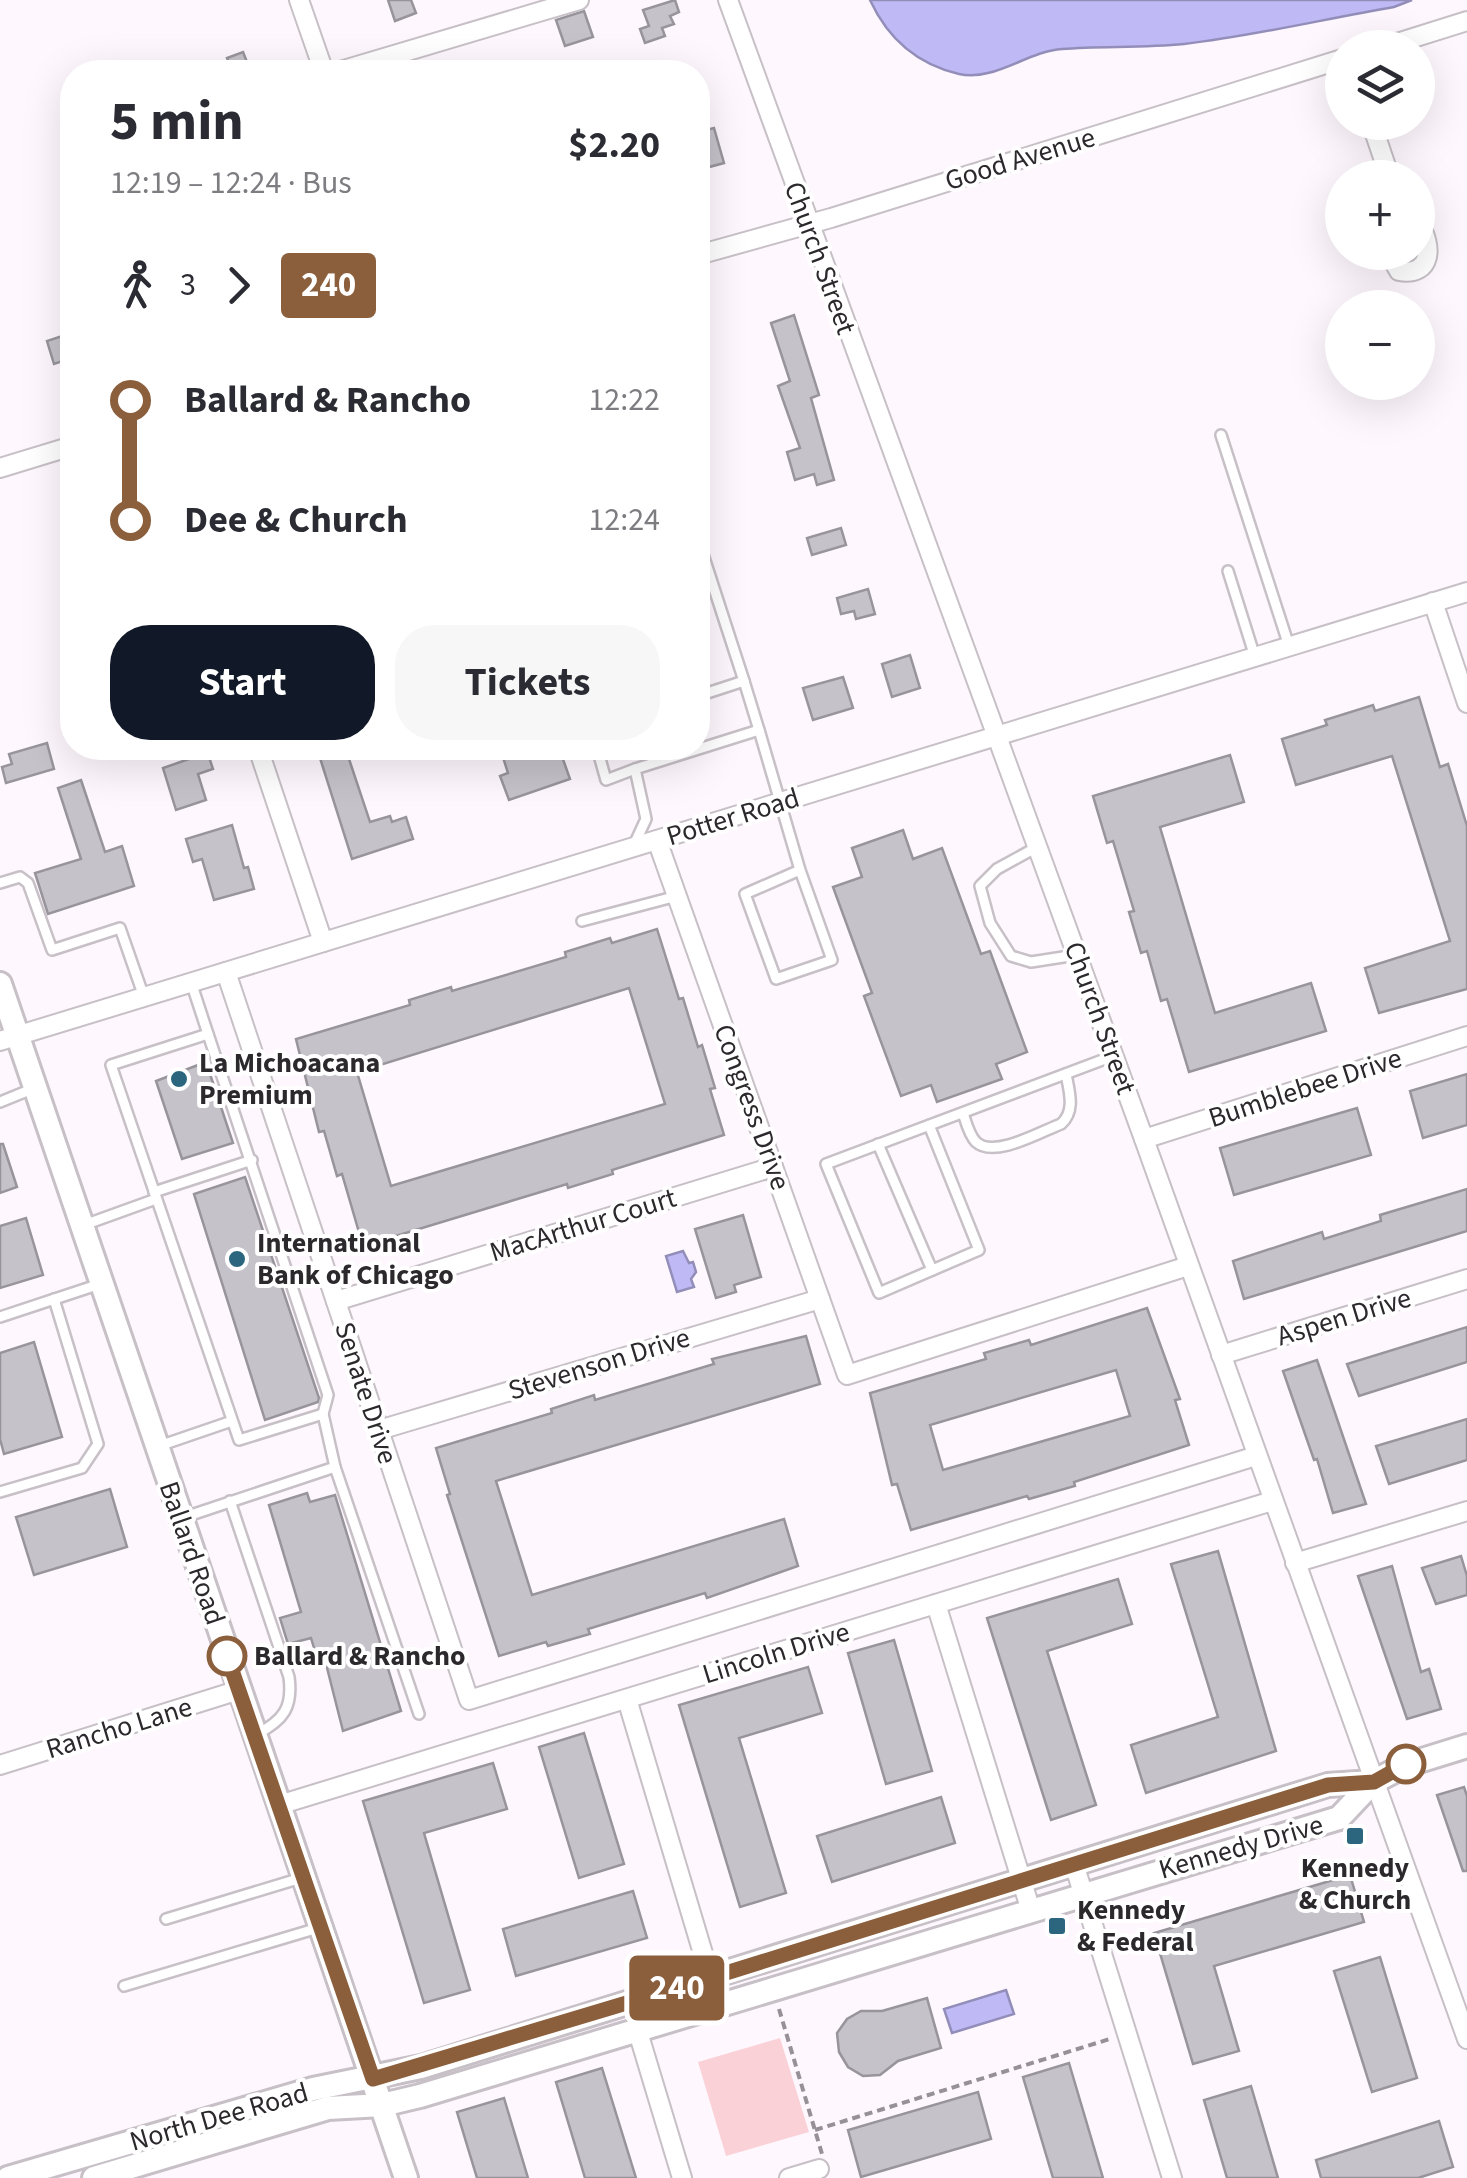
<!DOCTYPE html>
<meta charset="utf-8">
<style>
body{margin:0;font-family:"Source Sans 3",sans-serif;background:#f7f7f7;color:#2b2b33;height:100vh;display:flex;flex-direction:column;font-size:38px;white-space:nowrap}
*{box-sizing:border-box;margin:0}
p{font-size:32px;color:#7c7c81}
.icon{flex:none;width:55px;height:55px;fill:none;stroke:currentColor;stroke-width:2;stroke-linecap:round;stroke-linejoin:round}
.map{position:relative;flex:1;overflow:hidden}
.panel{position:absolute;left:60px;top:60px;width:650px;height:700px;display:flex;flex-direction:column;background:#fff;border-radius:40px;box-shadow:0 10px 40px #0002}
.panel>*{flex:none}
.badge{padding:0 20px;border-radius:8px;font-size:35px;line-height:65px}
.tools{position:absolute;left:1325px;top:30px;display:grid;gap:20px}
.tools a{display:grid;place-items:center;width:110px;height:110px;border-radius:50%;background:#fff;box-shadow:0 10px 40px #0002;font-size:50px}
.map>.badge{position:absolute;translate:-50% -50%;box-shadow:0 0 0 5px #fff}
.legs{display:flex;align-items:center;gap:15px;height:110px;padding:0 50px;font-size:32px}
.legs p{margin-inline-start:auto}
.head{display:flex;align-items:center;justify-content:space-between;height:170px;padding:0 50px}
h1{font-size:55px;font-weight:700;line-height:75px}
.button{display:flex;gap:20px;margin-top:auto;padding:20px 50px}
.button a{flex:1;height:115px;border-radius:40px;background:#111827;color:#fff;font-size:40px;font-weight:700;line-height:115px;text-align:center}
.button a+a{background:#f7f7f7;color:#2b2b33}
ul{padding:0 50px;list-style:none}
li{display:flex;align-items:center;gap:35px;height:120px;font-size:38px}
li i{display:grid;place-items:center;width:15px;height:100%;margin:0 12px;background:currentColor}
li i::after{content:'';width:25px;height:25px;margin:-12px;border:8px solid;border-radius:50%;background:#fff}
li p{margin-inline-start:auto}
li:first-child i{background:linear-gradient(#0000 50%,currentColor 0)}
li:last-child i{background:linear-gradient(currentColor 50%,#0000 0)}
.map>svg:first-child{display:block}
</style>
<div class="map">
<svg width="1467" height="2178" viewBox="0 0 1467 2178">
<rect width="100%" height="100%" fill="#fef8fe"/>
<!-- green -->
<path fill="#fad1d7" d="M780 2038 809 2132 726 2156 698 2062Z"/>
<!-- water -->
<g fill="#bfbaf5" stroke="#938eb9" stroke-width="2.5">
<path d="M870 0H1412L1394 7C1324 19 1254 36 1184 44 1143 48 1102 46 1062 49 1028 51 994 82 959 74 916 64 888 39 870 0Z"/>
<path d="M683 1251 689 1263 693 1262 696 1272 691 1279 694 1287 677 1292 666 1256Z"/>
<path d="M1006 1990 1014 2014 952 2033 944 2009Z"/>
</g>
<!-- building -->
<g fill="#c6c2ca" stroke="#98949c" stroke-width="2.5" fill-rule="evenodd">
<path d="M388 0H411L416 13 395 21Z"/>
<path d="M675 0 679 12 670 16 674 24 662 28 665 36 645 43 640 29 649 26 643 10Z"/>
<path d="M584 11 593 37 565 46 556 20Z"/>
<path d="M243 52 251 72H232L227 58Z"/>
<path d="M714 128 724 163 698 170V132Z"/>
<path d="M794 315 819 395 811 398 834 480 817 485 814 474 795 480 787 452 800 448 778 386 790 381 771 323Z"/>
<path d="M65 335 72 358 54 364 47 341Z"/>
<path d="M841 528 846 545 812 555 807 538Z"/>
<path d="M868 589 875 614 856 619 854 611 841 614 837 598Z"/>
<path d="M910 655 920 688 892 697 882 664Z"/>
<path d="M843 677 853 708 813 720 803 688Z"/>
<path d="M1419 697 1440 767 1448 764 1467 826V989L1379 1013 1365 968 1450 941 1392 756 1296 785 1282 739 1327 725 1325 720 1373 705 1375 711Z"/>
<path d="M47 743 54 769 6 783 2 767 12 764 9 754Z"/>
<path d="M206 748 213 769 198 774 206 800 176 810 163 768 189 759 187 754Z"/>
<path d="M500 748H559L570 779 509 800 500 776 508 773Z"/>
<path d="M346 750 370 822 390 816 392 822 406 817 413 839 352 859 320 758Z"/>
<path d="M1230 755 1244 802 1160 827 1215 1013 1311 983 1326 1031 1189 1072 1167 999 1161 1001 1147 951 1141 953 1129 912 1134 911 1113 841 1107 843 1093 796Z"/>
<path d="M81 780 105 852 122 846 134 886 48 914 35 873 81 859 58 788Z"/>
<path d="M232 825 244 868 248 867 254 889 214 900 202 859 193 862 186 839Z"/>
<path d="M903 830 913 859 942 848 981 954 990 951 1027 1052 996 1064 1002 1079 937 1102 931 1085 901 1096 864 996 872 993 833 887 862 877 852 848Z"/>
<path d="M657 929 679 999 683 998 698 1047 702 1045 715 1088 710 1089 724 1135 612 1170 613 1174 568 1188 567 1184 363 1246 342 1174 337 1176 324 1131 319 1132 296 1039 410 1005 409 1000 451 987 452 991 566 957 565 952 610 938 612 943ZM629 988 665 1104 391 1186 357 1072Z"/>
<path d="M206 1062 233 1143 182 1159 156 1081Z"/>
<path d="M1467 1074V1125L1423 1138 1410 1091Z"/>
<path d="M1357 1108 1371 1155 1234 1195 1220 1148Z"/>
<path d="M0 1144H3L17 1187 0 1193Z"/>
<path d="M245 1177 319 1398 318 1402 265 1420 194 1194Z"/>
<path d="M1467 1189V1231L1244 1299 1233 1261 1322 1232 1324 1239 1381 1221 1380 1215Z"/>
<path d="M743 1215 761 1277 734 1285 736 1292 716 1298 695 1229Z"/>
<path d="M26 1218 43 1275 0 1288V1226Z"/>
<path d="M1147 1308 1180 1399 1175 1400 1189 1445 1074 1482 1075 1486 1029 1499 1027 1496 911 1530 897 1484 892 1485 870 1393 986 1359 984 1353 1029 1340 1031 1345ZM1116 1370 1130 1416 943 1470 930 1425Z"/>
<path d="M1467 1327V1362L1359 1396 1347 1364Z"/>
<path d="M806 1336 820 1384 496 1481 532 1595 784 1519 798 1566 707 1598 705 1593 588 1629 590 1634 548 1646 546 1642 499 1656 447 1495 450 1494 436 1448 552 1413 551 1409 594 1395 595 1400 714 1364 712 1359Z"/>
<path d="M34 1342 62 1437 4 1454 0 1439V1353Z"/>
<path d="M1317 1360 1366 1504 1333 1513 1317 1459 1314 1460 1283 1371Z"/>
<path d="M1467 1419V1460L1389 1484 1376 1446Z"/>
<path d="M110 1489 127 1547 34 1575 16 1517Z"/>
<path d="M307 1493 310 1502 335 1495 401 1711 343 1731 324 1656 317 1658 311 1638 288 1644 280 1618 301 1612 269 1505Z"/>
<path d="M1218 1551 1276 1751 1146 1793 1131 1745 1218 1717 1171 1564Z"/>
<path d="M1461 1556 1467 1576V1595L1436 1604 1422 1568Z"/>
<path d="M1392 1566 1421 1672 1429 1669 1441 1709 1407 1719 1358 1576Z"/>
<path d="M1118 1579 1132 1624 1047 1651 1096 1805 1051 1820 987 1618Z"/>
<path d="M894 1640 932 1771 886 1784 848 1653Z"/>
<path d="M808 1667 822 1713 739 1738 786 1893 740 1907 679 1705Z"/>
<path d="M584 1733 624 1864 579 1878 539 1747Z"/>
<path d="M493 1763 507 1809 424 1833 470 1990 424 2003 363 1801Z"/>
<path d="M1464 1787 1467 1796V1871H1463L1437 1795Z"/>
<path d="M941 1797 955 1843 832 1882 817 1836Z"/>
<path d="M1350 1875 1364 1922 1214 1966 1239 2051 1193 2064 1154 1933Z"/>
<path d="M633 1891 647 1938 516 1976 503 1929Z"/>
<path d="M1380 1957 1417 2078 1372 2092 1334 1971Z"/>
<path d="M927 1998 941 2048 898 2061 880 2075 863 2076 848 2067 839 2052 837 2033 847 2019 861 2011H882Z"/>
<path d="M1069 2063 1103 2178H1053L1023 2077Z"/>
<path d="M602 2068 636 2178H585L556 2082Z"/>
<path d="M1251 2086 1278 2178H1227L1204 2100Z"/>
<path d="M978 2092 991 2139 861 2177 848 2130Z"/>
<path d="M504 2098 528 2178H477L457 2112Z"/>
<path d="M1439 2121 1453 2167 1418 2178H1321L1316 2160Z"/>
</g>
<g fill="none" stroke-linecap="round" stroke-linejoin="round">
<!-- service casing -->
<g stroke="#c7c0c7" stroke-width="14">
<g id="service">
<path d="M1221 435 1289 646"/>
<path d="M698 539 744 681"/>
<path d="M1228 571 1255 657"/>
<path d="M698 696 744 681 759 730"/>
<path d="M597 748 606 780 635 769"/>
<path d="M633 847 646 819 635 769 759 730 800 870 832 960 776 979 745 894 800 870"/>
<path d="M1037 847 997 869 980 886 990 923 1011 956 1031 962 1076 955"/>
<path d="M0 883 20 877 28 883 52 950 120 928 144 997"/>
<path d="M582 921 677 896"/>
<path d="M208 1034 328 1395 323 1414"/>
<path d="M0 1102 32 1089"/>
<path d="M963 1113C966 1122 969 1135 976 1142 994 1159 1042 1131 1061 1124 1076 1111 1069 1091 1066 1074"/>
<path d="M929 1125 979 1250 879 1293 826 1164C922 1128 1018 1092 1113 1056"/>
<path d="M878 1144 932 1270"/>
<path d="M154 1192 252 1160"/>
<path d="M84 1225 156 1199"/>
<path d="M0 1317 100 1284"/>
<path d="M159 1446 232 1421"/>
<path d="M335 1467 419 1714"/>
<path d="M0 1492 82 1468 98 1444 54 1299"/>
<path d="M230 1501 289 1677C293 1707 284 1720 257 1734"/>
<path d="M185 1517 335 1467 323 1414 239 1440 111 1065 208 1034 191 982"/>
<path d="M166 1919 301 1878"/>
<path d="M124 1986 318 1928"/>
</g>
</g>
<!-- minor casing -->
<g stroke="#c7c0c7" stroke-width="22">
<g id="minor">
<path d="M299 0 324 72"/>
<path d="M728 0 1144 1139 1467 2039"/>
<path d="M1381 48 1467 21"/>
<path d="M337 72 579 0"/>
<path d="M1371 122 1390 178"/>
<path d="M1388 252 1399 271C1433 277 1433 244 1418 223"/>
<path d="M698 255 831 218 1342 59"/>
<path d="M0 468 72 446"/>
<path d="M1433 602 1467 703"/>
<path d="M258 748 323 942"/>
<path d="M657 840 847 1375 1188 1266"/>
<path d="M226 972 469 1700 1256 1456"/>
<path d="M0 1041 1467 592"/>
<path d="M1144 1139 1467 1036"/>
<path d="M336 1301 773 1167"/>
<path d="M1221 1355 1467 1279"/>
<path d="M379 1430 820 1299"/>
<path d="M1295 1563 1467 1511"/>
<path d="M936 1604 1031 1911"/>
<path d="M627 1699 719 2007"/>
<path d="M0 1765 239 1690"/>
<path d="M279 1805 1272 1501"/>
<path d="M1074 1864 1172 2178"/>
<path d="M638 2032 682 2178"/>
<path d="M789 2178 819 2169"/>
</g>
</g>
<!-- tertiary casing -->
<g stroke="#c7c0c7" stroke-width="28">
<g id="tertiary">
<path d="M0 984 406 2178"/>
<path d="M8 2178 313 2089 421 2067 1328 1785 1373 1782"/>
<path d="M94 2178 328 2108 382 2105 420 2096 1339 1818 1373 1782 1406 1765 1467 1746"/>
</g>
</g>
<!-- path -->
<g stroke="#969196" stroke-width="4" stroke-dasharray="8 5" stroke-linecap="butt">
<path d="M779 2009 822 2154"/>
<path d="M815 2130 1113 2038"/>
</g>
<!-- service -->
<use href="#service" stroke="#fff" stroke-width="9"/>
<!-- minor -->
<use href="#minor" stroke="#fff" stroke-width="18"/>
<!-- tertiary -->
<use href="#tertiary" stroke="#fff" stroke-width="22"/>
</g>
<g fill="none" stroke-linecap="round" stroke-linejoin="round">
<!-- line-1 casing -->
<g stroke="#fff" stroke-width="22">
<path id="line-1" d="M227 1656 373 2079 710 1978 1328 1785 1374 1782 1406 1764"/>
</g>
<!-- line-1 -->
<use href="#line-1" stroke="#8b5e3c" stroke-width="15"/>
</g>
<!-- markers -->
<g fill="#2b657e" stroke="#fff" stroke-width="4">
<circle cx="179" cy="1079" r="10"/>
<circle cx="237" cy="1259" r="10"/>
<rect x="1345" y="1826" width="20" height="20" rx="5"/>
<rect x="1047" y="1916" width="20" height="20" rx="5"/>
</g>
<g fill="#fff" stroke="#8b5e3c" stroke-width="5">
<circle cx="227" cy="1656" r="18"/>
<circle cx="1406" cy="1764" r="18"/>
</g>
<g text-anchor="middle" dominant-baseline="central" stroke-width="8" stroke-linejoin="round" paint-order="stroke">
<!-- street labels -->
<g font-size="28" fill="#2c292c" stroke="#fff">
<text transform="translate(1020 159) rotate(-17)">Good Avenue</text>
<text transform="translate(820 258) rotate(70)">Church Street</text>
<text transform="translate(733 817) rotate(-17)">Potter Road</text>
<text transform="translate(1100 1018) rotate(70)">Church Street</text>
<text transform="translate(1305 1088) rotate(-18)">Bumblebee Drive</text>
<text transform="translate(752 1107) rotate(70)">Congress Drive</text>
<text transform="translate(583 1225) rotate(-17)">MacArthur Court</text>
<text transform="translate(1344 1317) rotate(-17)">Aspen Drive</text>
<text transform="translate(599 1364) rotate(-17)">Stevenson Drive</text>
<text transform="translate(366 1393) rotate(72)">Senate Drive</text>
<text transform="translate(192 1553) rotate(71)">Ballard Road</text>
<text transform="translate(776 1653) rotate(-17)">Lincoln Drive</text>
<text transform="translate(119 1728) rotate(-17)">Rancho Lane</text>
<text transform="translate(1241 1847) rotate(-16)">Kennedy Drive</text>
<text transform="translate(219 2117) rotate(-16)">North Dee Road</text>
</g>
<!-- poi labels -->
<g font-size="28" font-weight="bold" fill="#2c292c" stroke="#fff" text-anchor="start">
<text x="199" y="1063">La Michoacana<tspan x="199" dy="32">Premium</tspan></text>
<text x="257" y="1243">International<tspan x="257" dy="32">Bank of Chicago</tspan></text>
<text x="1355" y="1868" text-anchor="middle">Kennedy<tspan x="1355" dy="32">&amp; Church</tspan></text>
<text x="1077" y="1910">Kennedy<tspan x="1077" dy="32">&amp; Federal</tspan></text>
</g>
<!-- stop labels -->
<g font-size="28" font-weight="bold" fill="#2c292c" stroke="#fff" text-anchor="start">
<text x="254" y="1656">Ballard &amp; Rancho</text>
</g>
</g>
</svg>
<div class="tools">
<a><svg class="icon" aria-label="layers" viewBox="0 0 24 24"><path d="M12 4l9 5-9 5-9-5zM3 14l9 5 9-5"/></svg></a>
<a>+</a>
<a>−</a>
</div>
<b class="badge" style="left:677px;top:1988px;background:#8b5e3c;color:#fff">240</b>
<section class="panel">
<div class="head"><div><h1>5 min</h1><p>12:19 – 12:24 · Bus</p></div><b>$2.20</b></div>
<div class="legs"><svg class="icon" aria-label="walk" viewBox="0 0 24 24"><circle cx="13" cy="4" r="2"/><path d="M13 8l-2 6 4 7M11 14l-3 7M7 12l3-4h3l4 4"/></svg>3<svg class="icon" aria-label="forward" viewBox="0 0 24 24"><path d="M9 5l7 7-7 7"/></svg><b class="badge" style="background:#8b5e3c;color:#fff">240</b></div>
<ul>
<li><i style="color:#8b5e3c"></i><b>Ballard &amp; Rancho</b><p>12:22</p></li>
<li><i style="color:#8b5e3c"></i><b>Dee &amp; Church</b><p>12:24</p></li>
</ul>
<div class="button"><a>Start</a><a>Tickets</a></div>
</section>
</div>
